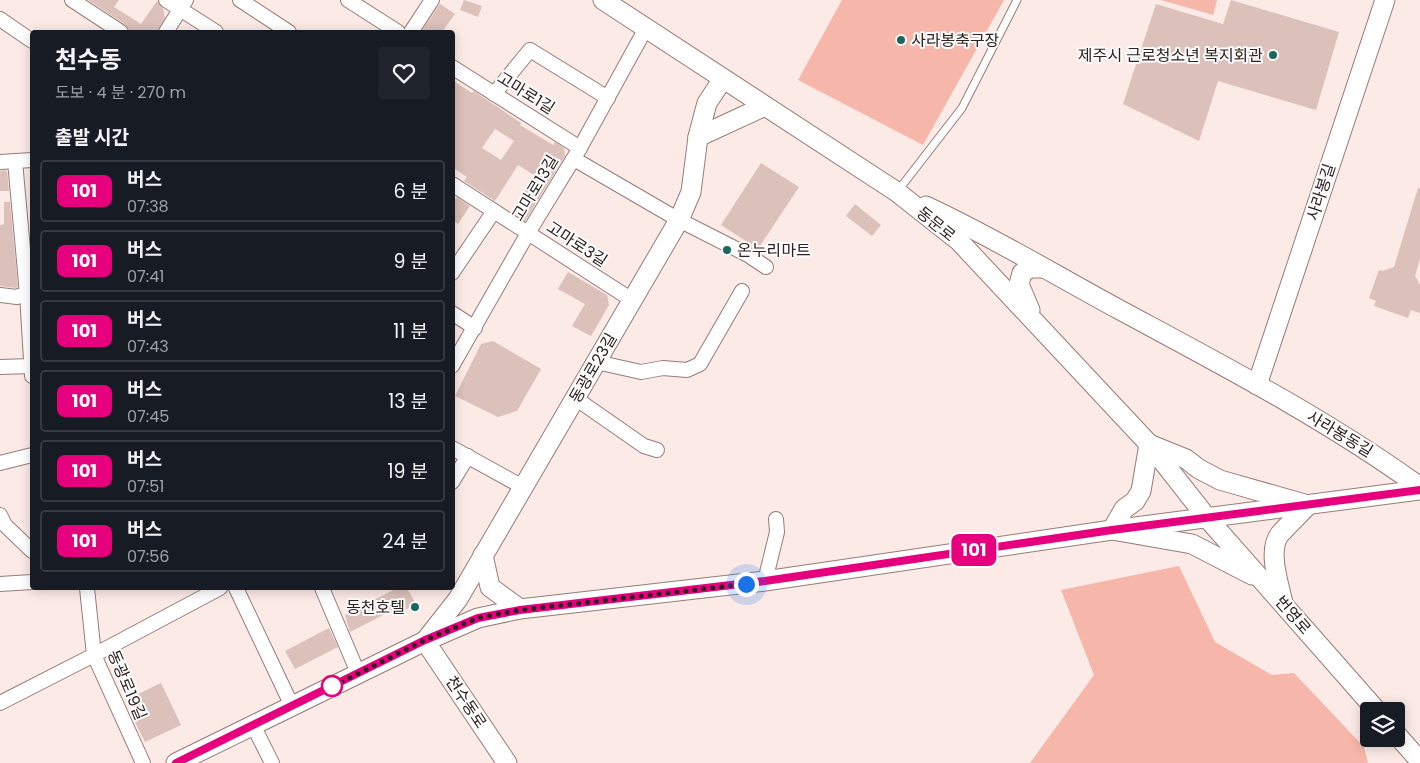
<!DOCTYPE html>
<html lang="ko">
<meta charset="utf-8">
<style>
body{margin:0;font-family:Poppins,"Noto Sans KR",sans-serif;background:#20242c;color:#f1f3f6;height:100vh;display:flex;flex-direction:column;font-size:19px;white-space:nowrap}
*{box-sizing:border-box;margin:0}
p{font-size:16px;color:#9ea1a6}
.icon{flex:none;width:28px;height:28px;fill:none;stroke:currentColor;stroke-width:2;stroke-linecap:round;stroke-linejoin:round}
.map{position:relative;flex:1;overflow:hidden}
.drawer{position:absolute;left:30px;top:30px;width:425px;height:560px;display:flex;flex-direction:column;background:#171b24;border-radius:5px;box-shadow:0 2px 12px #0003}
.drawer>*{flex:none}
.badge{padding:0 10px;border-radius:8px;font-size:18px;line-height:32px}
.controls{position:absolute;left:1360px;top:702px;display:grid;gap:10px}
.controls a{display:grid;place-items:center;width:45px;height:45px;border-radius:5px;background:#171b24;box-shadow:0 2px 12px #0003;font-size:25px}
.you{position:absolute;width:25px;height:25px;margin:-12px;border:4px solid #fff;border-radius:50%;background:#1a73e8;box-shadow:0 0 0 8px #1a73e833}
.map>.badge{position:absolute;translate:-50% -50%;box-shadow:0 0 0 2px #fff}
h2{padding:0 25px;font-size:19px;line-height:45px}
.round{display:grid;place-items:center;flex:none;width:52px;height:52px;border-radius:5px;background:#20242c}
.head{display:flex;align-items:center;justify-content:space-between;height:85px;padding:0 25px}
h1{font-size:24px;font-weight:700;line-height:38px}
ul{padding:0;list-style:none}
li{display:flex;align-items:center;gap:15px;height:62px;margin:0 10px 8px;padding:0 15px;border:2px solid #363941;border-radius:5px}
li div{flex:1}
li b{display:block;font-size:19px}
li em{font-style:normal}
li .badge{min-width:55px;font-weight:700;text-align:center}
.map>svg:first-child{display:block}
</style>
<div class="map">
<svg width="1420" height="763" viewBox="0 0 1420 763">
<rect width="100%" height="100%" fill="#fceae6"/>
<!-- green -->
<g fill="#f6b7aa">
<path d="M842 0H1004L923 145 798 80Z"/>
<path d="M1161 0H1217L1213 15Z"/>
<path d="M1179 566 1215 642 1272 675 1294 673 1364 747 1368 763H1030L1094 675 1061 590Z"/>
</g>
<!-- building -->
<g fill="#dcc0ba" fill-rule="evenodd">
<path d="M88 0H119L114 7 141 24 157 1 163 8 165 18 157 32H130L126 25Z"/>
<path d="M464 0 482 6 478 17 460 10Z"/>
<path d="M1231 0 1339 32 1316 110 1218 81 1199 141 1123 104 1156 4 1223 24Z"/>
<path d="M440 4 455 14 442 32H421Z"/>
<path d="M452 80 472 93 474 91 480 95 521 123 520 125 553 145 555 142 564 148 565 156 525 221 512 212 534 175 518 165 495 201 464 181 467 177 452 167ZM495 129 514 141 501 160 482 148Z"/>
<path d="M761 163 799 187 758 249 721 225Z"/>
<path d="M4 170 7 171 9 191H0V171Z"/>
<path d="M1418 188 1420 189V259L1415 276 1420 285V313L1411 310 1408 318 1374 306 1376 301 1369 298 1379 270 1382 271 1394 267Z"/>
<path d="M457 197 470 206 458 224 452 220V203Z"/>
<path d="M4 202H10L18 287 16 288 0 286V225L4 224Z"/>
<path d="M855 204 881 225 872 236 846 216Z"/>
<path d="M568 272 607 295 609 305 591 336 572 326 585 304 558 289Z"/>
<path d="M493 341 541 369 517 411 498 417 455 396 481 344Z"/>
<path d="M397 588H407L416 604 394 616 391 611 350 632 345 615Z"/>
<path d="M329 628 338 647 295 669 285 651Z"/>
<path d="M161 683 181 725 145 742 132 716 141 711 134 696Z"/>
</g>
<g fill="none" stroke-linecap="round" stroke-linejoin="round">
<!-- lane casing -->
<g stroke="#967c77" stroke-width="9">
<path id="lane" d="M897 192 962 108 1017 0"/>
</g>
<!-- street casing -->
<g stroke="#967c77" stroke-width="16">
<g id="street">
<path d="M72 0 121 32"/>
<path d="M166 0 216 32"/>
<path d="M240 0 289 32"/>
<path d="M348 0 398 32"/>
<path d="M0 19 32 41"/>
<path d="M166 32 186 0"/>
<path d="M411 32 432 0"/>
<path d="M452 67 580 148"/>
<path d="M494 94 530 50 608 98"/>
<path d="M574 159 679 220 748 255 766 267"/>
<path d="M15 161 27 294 32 376"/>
<path d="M0 162 32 160"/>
<path d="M452 184 632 300"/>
<path d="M452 273 494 211"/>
<path d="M0 295 17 297 32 291"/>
<path d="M452 313 475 328"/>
<path d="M596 362 641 372 663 368 687 370 700 364 742 291"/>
<path d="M452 366 528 233 580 148 646 28"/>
<path d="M0 367 32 366"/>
<path d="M575 398 644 446 657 450"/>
<path d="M452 448 523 487"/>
<path d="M0 463 32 455"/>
<path d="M452 482 468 456"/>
<path d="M0 515 5 525 32 551"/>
<path d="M765 581 777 532 776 519"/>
<path d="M0 584 32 582"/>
<path d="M87 588 94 655 143 763"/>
<path d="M236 588 292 706"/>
<path d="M322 588 358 673"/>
<path d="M0 703 94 655 220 588"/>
<path d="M253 725 272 763"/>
</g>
</g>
<!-- secondary casing -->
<g stroke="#967c77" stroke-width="21">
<g id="secondary">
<path d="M603 0 897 192 959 241 1149 444 1208 519 1377 711"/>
<path d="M698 137 765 106"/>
<path d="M926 206C993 237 1055 275 1120 310 1222 365 1326 419 1420 487"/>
<path d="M1030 310 1019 284 1022 273 1030 268H1042"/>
<path d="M1257 385 1385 0"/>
<path d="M483 555 490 587 520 609"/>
<path d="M1252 575 1192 544 1112 530 1124 509 1135 501 1141 491 1149 444 1186 459 1199 469 1220 480 1308 505C1299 515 1289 524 1280 534 1267 550 1279 584 1283 603"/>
<path d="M1396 734 1420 761"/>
<path d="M176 763 425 641 478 618 520 609 765 581 1112 530 1420 490"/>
<path d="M507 763 425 641 458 599 679 220 691 192 698 137 707 103 723 79"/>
</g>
</g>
<!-- lane -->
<use href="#lane" stroke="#fff" stroke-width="7"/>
<!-- street -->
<use href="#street" stroke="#fff" stroke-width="14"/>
<!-- secondary -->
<use href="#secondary" stroke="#fff" stroke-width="19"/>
</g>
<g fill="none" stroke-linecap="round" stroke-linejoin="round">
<!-- line casing -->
<g stroke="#fff" stroke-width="11">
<path id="line" d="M176 763 425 640 478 618 520 610 765 581 1112 530 1420 490"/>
</g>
<!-- line -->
<use href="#line" stroke="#e6007e" stroke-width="8"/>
<!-- walk -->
<path stroke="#2d2220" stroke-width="5" stroke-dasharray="0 9" d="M332 686 325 690 425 640 478 618 520 610 746 584"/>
</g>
<!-- markers -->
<g fill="#1d665c" stroke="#fcfcfc" stroke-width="2">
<circle cx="901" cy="40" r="5"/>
<circle cx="1273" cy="55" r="5"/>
<circle cx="727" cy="250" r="5"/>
<circle cx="415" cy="607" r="5"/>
</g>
<circle fill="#fff" stroke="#e6007e" stroke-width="2.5" cx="332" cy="686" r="10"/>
<g text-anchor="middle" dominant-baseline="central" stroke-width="4" stroke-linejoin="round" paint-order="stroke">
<!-- poi labels -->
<g font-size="16" fill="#2d2220" stroke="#fcfcfc" text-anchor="start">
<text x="911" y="40">사라봉축구장</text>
<text x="1263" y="55" text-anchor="end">제주시 근로청소년 복지회관</text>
<text x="737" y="250">온누리마트</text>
<text x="405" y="607" text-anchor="end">동천호텔</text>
</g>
<!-- street labels -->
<g font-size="16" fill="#2d2220" stroke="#fcfcfc">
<text transform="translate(526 93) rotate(32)">고마로1길</text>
<text transform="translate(535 188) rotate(-59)">고마로13길</text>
<text transform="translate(1321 192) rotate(-72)">사라봉길</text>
<text transform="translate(936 224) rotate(39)">동문로</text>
<text transform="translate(577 244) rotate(33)">고마로3길</text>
<text transform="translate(593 368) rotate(-60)">동광로23길</text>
<text transform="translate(1340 434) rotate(31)">사라봉동길</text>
<text transform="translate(1293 615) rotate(49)">번영로</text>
<text transform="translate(127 685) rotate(67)">동광로19길</text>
<text transform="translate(466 702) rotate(56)">천수동로</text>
</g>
</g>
</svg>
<div class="controls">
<a><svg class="icon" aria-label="layers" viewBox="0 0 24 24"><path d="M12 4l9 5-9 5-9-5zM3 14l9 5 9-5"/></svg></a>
</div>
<div class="you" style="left:746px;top:584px"></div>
<b class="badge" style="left:974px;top:550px;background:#e6007e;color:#fff">101</b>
<section class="drawer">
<div class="head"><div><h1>천수동</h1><p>도보 · 4 분 · 270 m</p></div><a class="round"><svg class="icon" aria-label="heart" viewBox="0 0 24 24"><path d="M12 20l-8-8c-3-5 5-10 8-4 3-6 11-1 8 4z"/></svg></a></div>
<h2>출발 시간</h2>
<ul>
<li><span class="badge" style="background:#e6007e;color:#fff">101</span><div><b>버스</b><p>07:38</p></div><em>6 분</em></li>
<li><span class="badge" style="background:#e6007e;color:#fff">101</span><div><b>버스</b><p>07:41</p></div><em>9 분</em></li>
<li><span class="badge" style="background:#e6007e;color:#fff">101</span><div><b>버스</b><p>07:43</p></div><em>11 분</em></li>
<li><span class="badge" style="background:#e6007e;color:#fff">101</span><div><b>버스</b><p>07:45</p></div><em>13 분</em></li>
<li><span class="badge" style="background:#e6007e;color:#fff">101</span><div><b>버스</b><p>07:51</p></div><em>19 분</em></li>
<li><span class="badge" style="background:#e6007e;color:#fff">101</span><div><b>버스</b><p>07:56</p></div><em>24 분</em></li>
</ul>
</section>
</div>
